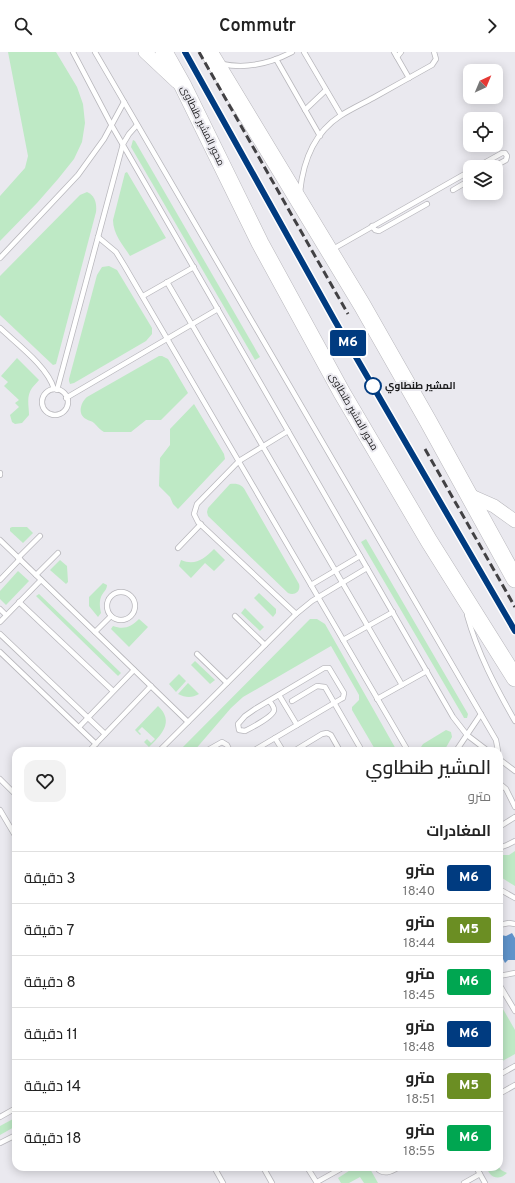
<!DOCTYPE html>
<html lang="ar">
<meta charset="utf-8">
<style>
body{margin:0;font-family:Overpass,Cairo,sans-serif;background:#f2f2f2;color:#222;direction:rtl;height:100vh;display:flex;flex-direction:column;font-size:15px;white-space:nowrap}
*{box-sizing:border-box;margin:0}
p{font-size:13px;color:#767676}
.icon{flex:none;width:22px;height:22px;fill:none;stroke:currentColor;stroke-width:2;stroke-linecap:round;stroke-linejoin:round}
.map{position:relative;flex:1;overflow:hidden;direction:ltr}
.details{position:absolute;left:12px;top:695px;width:491px;height:424px;display:flex;flex-direction:column;background:#fff;border-radius:12px;box-shadow:0 2px 10px #0003;direction:rtl}
.details>*{flex:none}
.badge{padding:0 8px;border-radius:3px;font-size:14px;line-height:26px}
.needle{width:26px;rotate:44deg}
.fabs{position:absolute;left:463px;top:12px;display:grid;gap:8px}
.fabs a{display:grid;place-items:center;width:40px;height:40px;border-radius:8px;background:#fff;box-shadow:0 2px 10px #0003;font-size:20px}
.map>.badge{position:absolute;translate:-50% -50%;box-shadow:0 0 0 2px #fff}
h2{padding:0 12px;font-size:15px;line-height:36px}
.round{display:grid;place-items:center;flex:none;width:42px;height:42px;border-radius:12px;background:#f2f2f2}
.head{display:flex;align-items:center;justify-content:space-between;height:68px;padding:0 12px}
h1{font-size:19px;font-weight:600;line-height:30px}
ul{padding:0;list-style:none}
li{display:flex;align-items:center;gap:12px;height:52px;padding:0 12px;border-top:1px solid #e0e0e0}
li div{flex:1}
li b{display:block;font-size:15px}
li em{font-style:normal}
li .badge{min-width:44px;font-weight:700;text-align:center}
header{display:flex;justify-content:space-between;align-items:center;height:52px;padding:0 12px;background:#fff;font-size:18px;font-weight:600}
.map>svg:first-child{display:block}
</style>
<header><svg class="icon" aria-label="forward" viewBox="0 0 24 24"><path d="M9 5l7 7-7 7"/></svg>Commutr<svg class="icon" aria-label="search" viewBox="0 0 24 24"><circle cx="10" cy="10" r="6"/><path d="M15 15l6 6"/></svg></header>
<div class="map">
<svg width="515" height="1131" viewBox="0 0 515 1131">
<rect width="100%" height="100%" fill="#eae9ef"/>
<!-- green -->
<g fill="#bee9c5">
<path d="M8 0H56L77 35 83 52 85 71 82 90 74 107 58 127 37 151 0 189V144L25 116 28 104Z"/>
<path d="M133 88 135 89 260 305 255 308 131 95Z"/>
<path d="M127 120 166 186 130 204C123 193 113 182 113 168L125 121Z"/>
<path d="M87 140C95 143 97 152 96 160L56 312 53 313 0 263V224L80 143Z"/>
<path d="M109 214 117 218 152 276V282L146 289 74 331 70 332 69 329V327L97 223 102 215Z"/>
<path d="M159 304H162L168 307 188 341 161 368H146L131 380H104C100 378 98 375 94 371 92 369 89 369 86 367 77 362 81 350 87 345Z"/>
<path d="M17 306 39 328C37 331 34 333 32 336 26 345 29 353 29 363L22 371 15 372 12 370 10 363 19 355 15 351 19 348 4 334 8 330 1 324Z"/>
<path d="M194 352 224 402 225 407 178 457 173 452 170 445 159 434 160 406 170 393V377Z"/>
<path d="M230 432C238 431 243 433 246 440L299 532C301 539 295 544 288 541L208 464 207 460 208 456Z"/>
<path d="M12 475H27L33 481 23 491 10 479V476Z"/>
<path d="M366 487 468 662 467 666H464L463 664 361 490Z"/>
<path d="M214 497 225 508 214 519 205 511 191 526 179 514 181 508C195 514 204 507 214 497Z"/>
<path d="M60 508 67 514 68 530 66 532 50 518Z"/>
<path d="M18 519 29 529 6 553 0 547V539Z"/>
<path d="M103 531 107 533C107 538 103 540 101 545 99 550 100 556 101 561L98 565 89 554V545Z"/>
<path d="M259 541 276 557V561L273 565 254 546Z"/>
<path d="M39 542 121 621 118 624 36 544Z"/>
<path d="M245 556 264 575 260 579 241 561Z"/>
<path d="M139 567 148 575 129 595 111 577 113 574C124 578 131 575 139 567Z"/>
<path d="M310 567H317L325 572 397 699H376L352 658V655L359 648V643L331 594 243 645 231 656 194 699H179Z"/>
<path d="M195 609 215 628 210 632 191 613Z"/>
<path d="M179 622 186 629 176 640 169 632Z"/>
<path d="M188 631 199 642C192 646 186 646 178 642Z"/>
<path d="M158 654C175 670 161 683 149 695L144 690 147 687 151 691 155 687 142 675 138 679 141 682 140 683 135 678Z"/>
<path d="M446 678 451 680 452 685 444 699H421V695L423 692Z"/>
<path d="M515 799V834L499 824V803H509Z"/>
<path d="M499 950 515 978V1002L499 1011Z"/>
<path d="M13 1067 16 1074 0 1083V1074Z"/>
<path d="M355 1115H369L378 1131H364L360 1125 349 1131H341L338 1126Z"/>
<path d="M487 1115H499L501 1118 507 1121C499 1129 489 1126 487 1115Z"/>
</g>
<!-- water -->
<path fill="#5f93ca" d="M512 881 515 886V908H508L505 911 503 907 499 904V889L501 883 506 884Z"/>
<g fill="none" stroke-linecap="round" stroke-linejoin="round">
<!-- lane casing -->
<g stroke="#b8b7bc" stroke-width="6">
<g id="lane">
<path d="M73 0 112 74 453 665 467 683 488 699"/>
<path d="M95 0 496 688 498 699"/>
<path d="M304 0 341 63"/>
<path d="M394 0 409 26"/>
<path d="M397 5 401 0"/>
<path d="M276 7 320 84"/>
<path d="M222 12C246 17 271 11 292 0"/>
<path d="M305 58 326 38"/>
<path d="M477 115 502 101H505L507 104 506 108 493 115"/>
<path d="M453 138 470 128"/>
<path d="M300 140C303 110 314 81 340 64 351 57 362 52 373 46 393 35 412 24 432 13L436 7 434 0"/>
<path d="M372 174 375 178 379 179 427 152"/>
<path d="M98 185 116 200 124 213 408 699"/>
<path d="M333 197 470 119"/>
<path d="M0 206 78 123 104 87 124 50"/>
<path d="M167 230 402 633"/>
<path d="M143 244 194 215"/>
<path d="M0 276C17 292 48 315 54 337"/>
<circle cx="55" cy="350" r="13"/>
<path d="M57 338 123 92 129 82 137 73"/>
<path d="M66 346 218 257"/>
<path d="M288 379 239 409 197 452 194 462 198 470 296 562"/>
<path d="M0 421V423"/>
<path d="M0 488 188 670"/>
<path d="M178 496 201 472"/>
<path d="M18 506 40 484"/>
<path d="M36 523 58 501"/>
<path d="M0 528 20 507"/>
<path d="M311 533 360 504"/>
<circle cx="121" cy="554" r="14"/>
<path d="M19 550 113 639"/>
<path d="M0 557 6 563"/>
<path d="M467 563C478 602 495 634 515 669"/>
<path d="M235 564 265 593"/>
<path d="M0 570 41 528"/>
<path d="M95 580 111 564"/>
<path d="M0 582 105 682"/>
<path d="M343 588 393 560"/>
<path d="M0 600 96 692"/>
<path d="M197 602 227 631"/>
<path d="M279 643 297 673"/>
<path d="M377 647 427 619"/>
<path d="M292 649 317 634 325 635 362 699"/>
<path d="M79 675 134 618"/>
<path d="M275 686 283 699"/>
<path d="M89 699 151 634"/>
<path d="M159 699 296 562 312 549 367 516"/>
<path d="M206 699 222 690 227 693 230 699"/>
<path d="M253 699 341 647 343 646 344 641 329 616H324L255 657 245 664 238 672 239 678 245 679C251 676 274 664 274 658 274 654 271 651 269 649"/>
<path d="M294 699 322 682 327 681 331 683 340 699"/>
<path d="M456 699 481 662"/>
<path d="M499 707 515 719"/>
<path d="M0 727 16 743"/>
<path d="M499 731 506 737 515 755"/>
<path d="M0 758 16 785"/>
<path d="M499 775 515 765"/>
<path d="M499 796 507 793 515 789"/>
<path d="M499 837 515 846"/>
<path d="M499 873 509 871 515 872"/>
<path d="M499 924 515 921"/>
<path d="M499 932 515 959"/>
<path d="M499 1023 515 1014"/>
<path d="M499 1042 515 1033"/>
<path d="M0 1065 16 1056"/>
<path d="M0 1091 16 1083"/>
<path d="M214 1115 223 1131"/>
<path d="M263 1115 272 1131"/>
<path d="M307 1115 317 1131"/>
<path d="M376 1115C383 1124 391 1120 399 1115"/>
<path d="M476 1115 485 1131"/>
<path d="M317 1130 344 1115"/>
<path d="M464 1131 480 1122"/>
</g>
</g>
<!-- secondary casing -->
<g stroke="#b8b7bc" stroke-width="14">
<g id="secondary">
<path d="M145 0 177 30"/>
<path d="M469 443 494 454 515 469"/>
</g>
</g>
<!-- highway casing -->
<g stroke="#b8b7bc" stroke-width="18">
<g id="highway">
<path d="M164 0 183 34 260 191 342 341 429 489 515 626"/>
<path d="M209 0 362 253 428 369 515 527"/>
</g>
</g>
<!-- lane -->
<use href="#lane" stroke="#fff" stroke-width="4.5"/>
<!-- secondary -->
<use href="#secondary" stroke="#fff" stroke-width="13"/>
<!-- highway -->
<use href="#highway" stroke="#fff" stroke-width="17"/>
<!-- rail -->
<g stroke="#424144" stroke-width="3" stroke-dasharray="8 4" stroke-linecap="butt">
<path d="M185 0 335 269"/>
<path d="M199 0 348 262"/>
<path d="M425 397 515 555"/>
<path d="M413 403 515 579"/>
</g>
</g>
<g fill="none" stroke-linecap="round" stroke-linejoin="round">
<!-- line casing -->
<g stroke="#fff" stroke-width="9">
<path id="line" d="M185 0 335 269 515 579"/>
</g>
<!-- line -->
<use href="#line" stroke="#003b80" stroke-width="6"/>
</g>
<!-- markers -->
<circle fill="#fff" stroke="#003b80" stroke-width="2" cx="373" cy="334" r="8"/>
<g text-anchor="middle" dominant-baseline="central" stroke-width="4" stroke-linejoin="round" paint-order="stroke">
<!-- street labels -->
<g font-size="10" fill="#1b1b1d" stroke="#eae9ef">
<text transform="translate(202 74) rotate(64)">محور المشير طنطاوى</text>
<text transform="translate(353 360) rotate(60)">محور المشير طنطاوى</text>
</g>
<!-- stop labels -->
<g font-size="10" font-weight="bold" fill="#1b1b1d" stroke="#eae9ef" text-anchor="start">
<text x="385" y="334">المشير طنطاوي</text>
</g>
</g>
</svg>
<div class="fabs">
<a><svg class="needle" viewBox="-14 -14 28 28"><path d="M0-13l5 13h-10z" fill="#e53935"/><path d="M0 13l5-13h-10z" fill="#767676"/></svg></a>
<a><svg class="icon" aria-label="locate" viewBox="0 0 24 24"><circle cx="12" cy="12" r="6"/><path d="M12 2v4M12 18v4M2 12h4M18 12h4"/></svg></a>
<a><svg class="icon" aria-label="layers" viewBox="0 0 24 24"><path d="M12 4l9 5-9 5-9-5zM3 14l9 5 9-5"/></svg></a>
</div>
<b class="badge" style="left:348px;top:291px;background:#003b80;color:#fff">M6</b>
<section class="details">
<div class="head"><div><h1>المشير طنطاوي</h1><p>مترو</p></div><a class="round"><svg class="icon" aria-label="heart" viewBox="0 0 24 24"><path d="M12 20l-8-8c-3-5 5-10 8-4 3-6 11-1 8 4z"/></svg></a></div>
<h2>المغادرات</h2>
<ul>
<li><span class="badge" style="background:#003b80;color:#fff">M6</span><div><b>مترو</b><p>18:40</p></div><em>3 دقيقة</em></li>
<li><span class="badge" style="background:#6b8e23;color:#fff">M5</span><div><b>مترو</b><p>18:44</p></div><em>7 دقيقة</em></li>
<li><span class="badge" style="background:#00a651;color:#fff">M6</span><div><b>مترو</b><p>18:45</p></div><em>8 دقيقة</em></li>
<li><span class="badge" style="background:#003b80;color:#fff">M6</span><div><b>مترو</b><p>18:48</p></div><em>11 دقيقة</em></li>
<li><span class="badge" style="background:#6b8e23;color:#fff">M5</span><div><b>مترو</b><p>18:51</p></div><em>14 دقيقة</em></li>
<li><span class="badge" style="background:#00a651;color:#fff">M6</span><div><b>مترو</b><p>18:55</p></div><em>18 دقيقة</em></li>
</ul>
</section>
</div>
